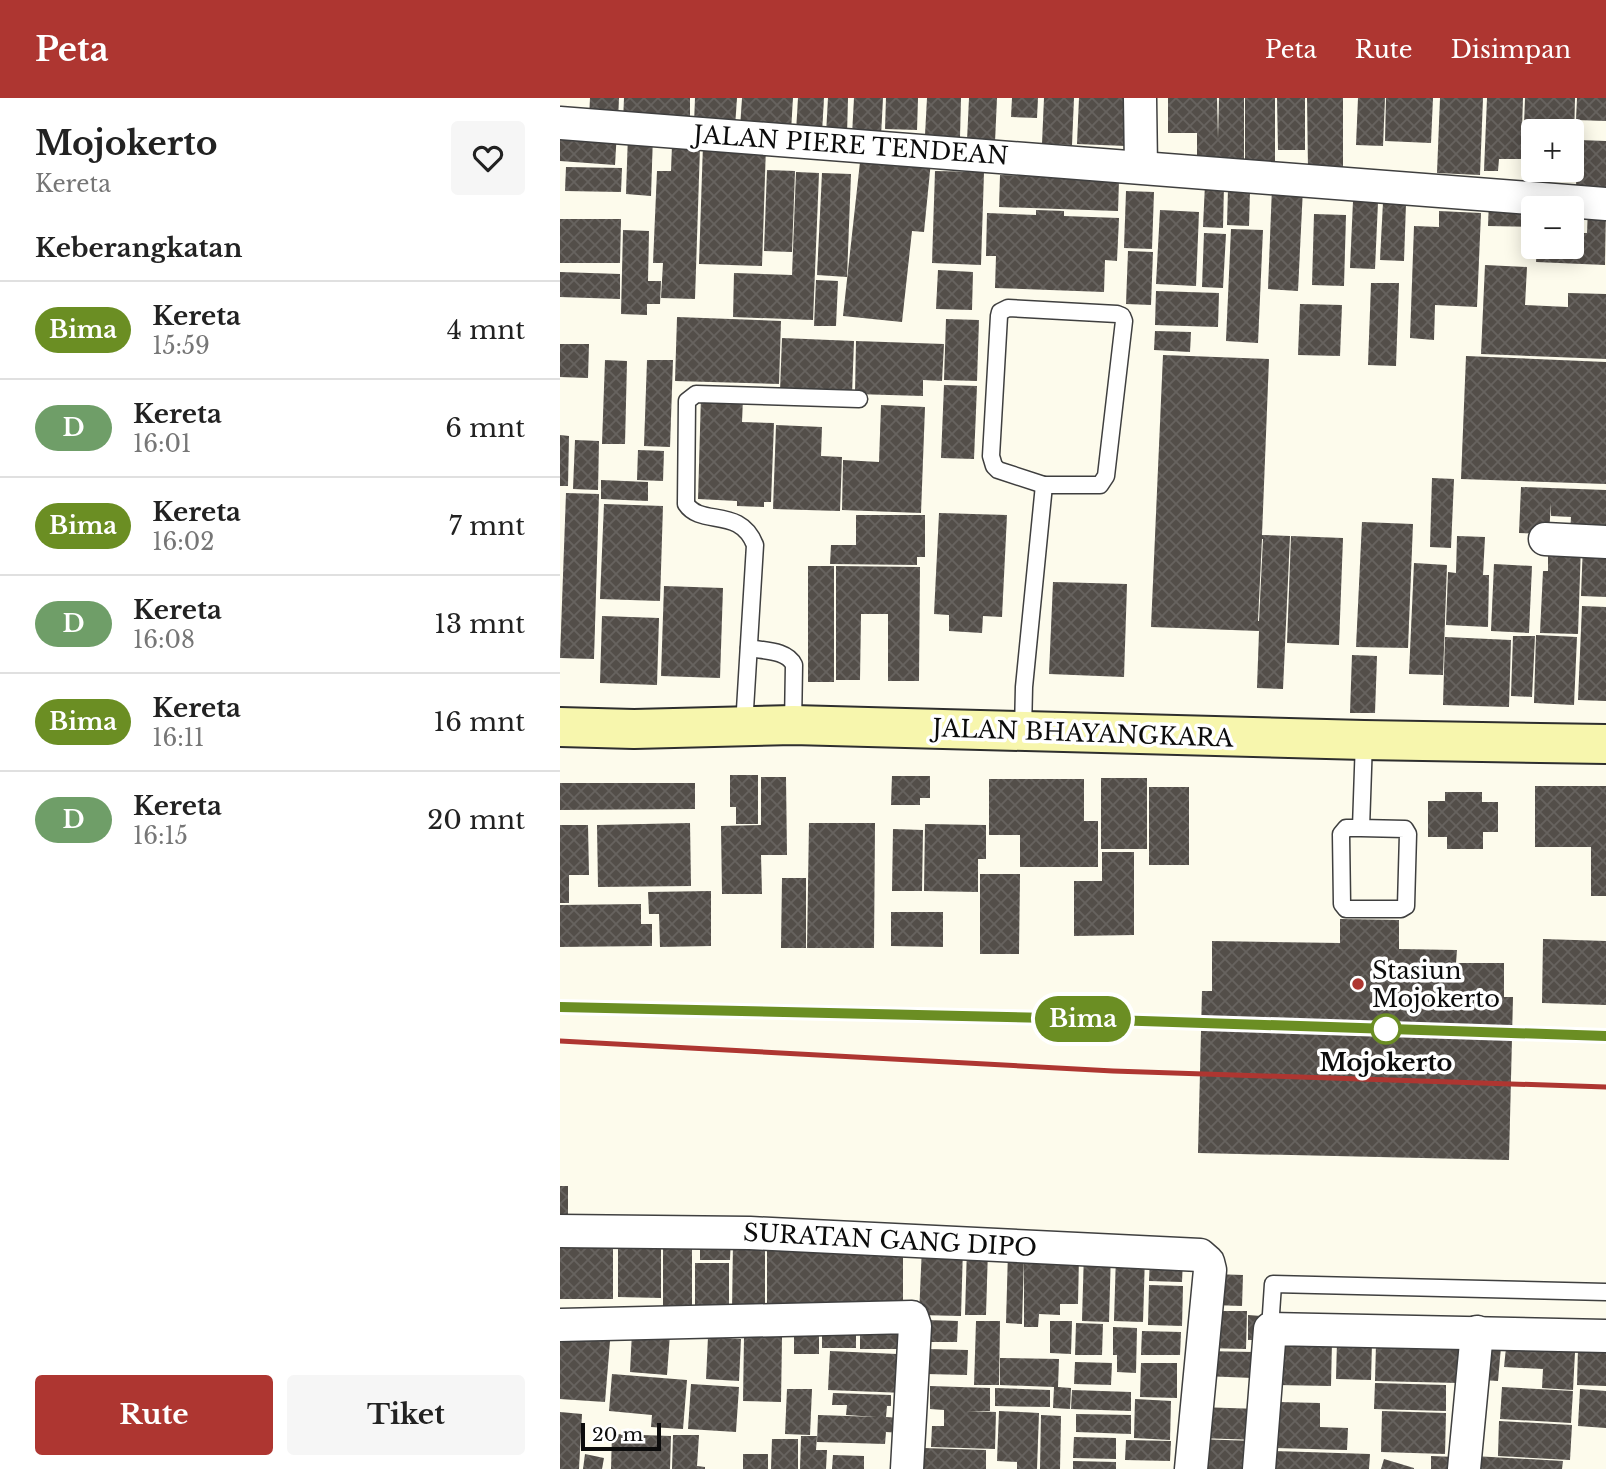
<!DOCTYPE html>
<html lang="id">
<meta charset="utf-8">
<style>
body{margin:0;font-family:"Libre Baskerville",serif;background:#f6f6f6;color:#222;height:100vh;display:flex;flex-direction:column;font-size:26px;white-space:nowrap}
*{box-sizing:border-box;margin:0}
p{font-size:23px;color:#767676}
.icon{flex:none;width:38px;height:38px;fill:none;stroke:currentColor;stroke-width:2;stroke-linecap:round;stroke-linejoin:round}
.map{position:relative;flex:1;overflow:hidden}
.drawer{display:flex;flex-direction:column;background:#fff;width:560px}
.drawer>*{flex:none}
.badge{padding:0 14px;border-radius:23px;font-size:24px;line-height:46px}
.controls{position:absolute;left:961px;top:21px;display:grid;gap:14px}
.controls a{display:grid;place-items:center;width:63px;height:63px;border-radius:7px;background:#fff;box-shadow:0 4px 18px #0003;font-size:35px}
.scale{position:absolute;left:21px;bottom:18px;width:80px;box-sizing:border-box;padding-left:7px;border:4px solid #0c0c0c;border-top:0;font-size:19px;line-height:24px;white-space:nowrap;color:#0c0c0c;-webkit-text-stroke:5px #fff;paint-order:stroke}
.map>.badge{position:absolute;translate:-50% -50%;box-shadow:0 0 0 4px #fff}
h2{padding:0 35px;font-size:26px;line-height:63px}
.round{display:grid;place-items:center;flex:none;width:74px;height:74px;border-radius:7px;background:#f6f6f6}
.head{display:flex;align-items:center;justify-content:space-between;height:119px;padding:0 35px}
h1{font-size:33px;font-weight:700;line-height:52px}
.action{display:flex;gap:14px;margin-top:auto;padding:14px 35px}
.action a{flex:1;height:80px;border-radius:7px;background:#ae3631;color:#fff;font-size:28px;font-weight:700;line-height:80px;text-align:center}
.action a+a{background:#f6f6f6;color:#222}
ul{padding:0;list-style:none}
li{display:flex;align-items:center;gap:21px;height:98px;padding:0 35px;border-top:2px solid #e0e0e0}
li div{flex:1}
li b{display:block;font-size:26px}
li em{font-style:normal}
li .badge{min-width:77px;font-weight:700;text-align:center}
header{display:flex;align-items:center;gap:42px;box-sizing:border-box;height:98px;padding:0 35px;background:#ae3631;color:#fff}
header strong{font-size:33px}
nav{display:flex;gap:38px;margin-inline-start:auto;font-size:24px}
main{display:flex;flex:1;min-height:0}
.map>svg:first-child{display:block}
</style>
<header>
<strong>Peta</strong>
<nav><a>Peta</a><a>Rute</a><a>Disimpan</a></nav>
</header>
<main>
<section class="drawer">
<div class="head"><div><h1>Mojokerto</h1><p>Kereta</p></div><a class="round"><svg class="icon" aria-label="heart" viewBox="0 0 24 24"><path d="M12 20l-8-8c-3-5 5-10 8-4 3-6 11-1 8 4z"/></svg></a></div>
<h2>Keberangkatan</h2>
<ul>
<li><span class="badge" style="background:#6b8e23;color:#fff">Bima</span><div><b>Kereta</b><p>15:59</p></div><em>4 mnt</em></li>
<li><span class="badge" style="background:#6f9e68;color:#fff">D</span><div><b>Kereta</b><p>16:01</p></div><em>6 mnt</em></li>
<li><span class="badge" style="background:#6b8e23;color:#fff">Bima</span><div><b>Kereta</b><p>16:02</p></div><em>7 mnt</em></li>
<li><span class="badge" style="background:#6f9e68;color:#fff">D</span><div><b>Kereta</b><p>16:08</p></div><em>13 mnt</em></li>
<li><span class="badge" style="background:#6b8e23;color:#fff">Bima</span><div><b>Kereta</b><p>16:11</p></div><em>16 mnt</em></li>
<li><span class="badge" style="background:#6f9e68;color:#fff">D</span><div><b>Kereta</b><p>16:15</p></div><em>20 mnt</em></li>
</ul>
<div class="action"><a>Rute</a><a>Tiket</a></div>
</section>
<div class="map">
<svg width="1046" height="1371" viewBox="0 0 1046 1371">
<defs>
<pattern id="building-cross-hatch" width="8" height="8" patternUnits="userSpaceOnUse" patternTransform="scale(1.75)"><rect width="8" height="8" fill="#534e49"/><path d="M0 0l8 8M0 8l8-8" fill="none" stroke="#67635f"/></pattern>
</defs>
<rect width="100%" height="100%" fill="#fdfbec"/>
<!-- building -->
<g fill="url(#building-cross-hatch)" fill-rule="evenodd">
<path d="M30 0H59L58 23 29 21Z"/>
<path d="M64 0H130V25L63 24Z"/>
<path d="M135 0H177L175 29 134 26Z"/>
<path d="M182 0H233L231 33 180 30Z"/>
<path d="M238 0H264L262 35 236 34Z"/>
<path d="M268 0H288L287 37 266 36Z"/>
<path d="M294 0H323L321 38 292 37Z"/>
<path d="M326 0H358L357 32 325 31Z"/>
<path d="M367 0H401L400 39 365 37Z"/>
<path d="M409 0H437L435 44 407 43Z"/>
<path d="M452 0H478L477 20 451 19Z"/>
<path d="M484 0H514L512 47 482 46Z"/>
<path d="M519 0H569L566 48 517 46Z"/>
<path d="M608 0H657L658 41 659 0H684V63H637V35H608Z"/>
<rect x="685" y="0" width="30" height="63"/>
<path d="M717 0H745V52H718Z"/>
<path d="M747 0H783V71H748Z"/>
<path d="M798 0H825L823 48 796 47Z"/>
<path d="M826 0H873L871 45 825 43Z"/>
<path d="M880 0H923L920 77 877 75Z"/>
<path d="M927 0H963L961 61H939L938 73H924Z"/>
<path d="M965 0H1015L1014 41H1012V33H973V54H963Z"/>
<path d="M1017 0H1046V23L1016 22Z"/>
<path d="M0 29 57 33 55 67 0 63Z"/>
<path d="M68 36 93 37 91 98 66 96Z"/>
<path d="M1018 42 1046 43V90L1016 89Z"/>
<path d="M143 46 206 48 202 168 139 166Z"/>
<path d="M112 47 140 49 135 201 101 200 103 165H93L97 73H111Z"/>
<path d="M301 55 371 63 364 134 352 133 342 224 283 218Z"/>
<path d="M6 69 62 70 61 94 5 93Z"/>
<path d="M207 72 235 73 232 154 204 153Z"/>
<path d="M375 73 424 74 421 167 372 165Z"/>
<path d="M236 74 259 75 253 222 173 219 174 175 232 177Z"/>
<path d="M262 75 291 76 287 179 257 177Z"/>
<path d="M440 77 559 81 558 113 439 109Z"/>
<path d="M645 86H664L663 130 643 129Z"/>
<path d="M712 89 743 90 738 193 708 191Z"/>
<path d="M668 91 690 92 689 128 667 127Z"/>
<path d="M566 93 594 94 592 151 564 150Z"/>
<path d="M929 102 1024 106 1023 131H1012V110H973V129L928 128Z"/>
<path d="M793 103 818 104 815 171 790 170Z"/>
<path d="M823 104 846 105 844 163 820 162Z"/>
<path d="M1028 110 1046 111 1045 167 976 164 977 149H1012V135H1027Z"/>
<path d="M476 112 504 113V118L559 120 557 163 545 162 544 194 435 190 436 158H426L427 115 476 117Z"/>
<path d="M600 112 639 114 636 188 596 186Z"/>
<path d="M879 113 921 115 917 209 875 207 874 242 850 240 854 128 879 129Z"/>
<path d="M754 116 786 117 784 188 752 187Z"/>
<path d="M0 121H61L60 165H0Z"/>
<path d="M671 131 703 132 698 245 666 243Z"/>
<path d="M63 132 89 133 88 183H101L100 206H87V217L61 216Z"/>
<path d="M644 135 666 136 663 190 642 189Z"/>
<path d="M568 153 593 154 591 207 566 206Z"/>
<path d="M925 167 967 169 965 207 1008 209V195L1046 196V261L921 256Z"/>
<path d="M378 172 413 174 412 212 376 211Z"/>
<path d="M0 174 60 176V201L0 199Z"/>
<path d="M256 182 278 183 276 228H254Z"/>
<path d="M811 185H839L836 268 808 267Z"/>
<path d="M596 193 659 195 658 229 595 227Z"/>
<path d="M740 206 782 207 780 258 738 257Z"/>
<path d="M117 219 221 223 219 286 115 283Z"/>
<path d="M386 221 419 222 417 283 384 282Z"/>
<path d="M595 233 631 234 630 254 594 252Z"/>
<path d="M222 240 294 243 292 296 220 293Z"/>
<path d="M296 243 384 246 382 283 363 282V298L295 296Z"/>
<path d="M0 246H29L28 280 0 279Z"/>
<path d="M603 257 709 261 702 437 730 438 723 591 697 590 699 533 591 529ZM702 441H703L699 523H698Z"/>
<path d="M906 258 1046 264V386L901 381Z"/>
<path d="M45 262 67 263 65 346H42Z"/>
<path d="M87 262H113L110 349 84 348Z"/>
<path d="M384 287 417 288 414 361 381 360Z"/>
<path d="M141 298 183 300 182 324 214 325 211 404H204V409L177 408V403L138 401Z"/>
<path d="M321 307 365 309 361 415 282 412 283 362 319 364Z"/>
<path d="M216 327 262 329 261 358 282 359 280 413 213 411Z"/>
<path d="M0 337 9 338 8 388H0Z"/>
<path d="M15 342 39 343 38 392 13 391Z"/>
<path d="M78 352 104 353 103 383 77 382Z"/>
<path d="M872 380 894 381 891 450 870 449Z"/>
<path d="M41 382 88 384V403L41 401Z"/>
<path d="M961 389 1046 392V437L1010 435 1011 419 991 418V405L989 436 959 435Z"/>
<path d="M6 395 39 396 34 561 0 560Z"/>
<path d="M44 406 103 408 100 503 40 501Z"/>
<path d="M379 415 447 417 442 519 423 518 422 535 389 533V517L374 516Z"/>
<path d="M296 417H365V459H357V467L270 466 271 447H296Z"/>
<path d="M802 424 853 426 848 550 796 549Z"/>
<path d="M731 438 783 440 779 547 727 545Z"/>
<path d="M897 438 925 439 923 477H929L928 529 886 527 888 474 896 475Z"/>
<path d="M1002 446 1021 447 1018 536 980 535 983 473H988V458L1001 459Z"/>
<path d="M1023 446 1046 447V499L1021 498Z"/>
<path d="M854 465 887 467 883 577 849 576Z"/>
<path d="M934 466 972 468 969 535 931 533Z"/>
<rect x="248" y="468" width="26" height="116"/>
<path d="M276 468 360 469 359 583H328V516H301L300 582H276Z"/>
<path d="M493 484 567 486 564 579 489 576Z"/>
<path d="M104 488 163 490 160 580 101 578Z"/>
<path d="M1022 508 1046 509V603L1018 602Z"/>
<path d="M42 518 99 520 97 587 40 585Z"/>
<path d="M976 537 1017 539 1014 607 974 605Z"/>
<path d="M953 538H975L972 599 951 598Z"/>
<path d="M885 539 951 542 949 609 883 607Z"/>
<path d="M792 557 817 558 815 615H790Z"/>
<path d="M170 677H198V726H176V709H170Z"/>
<path d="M332 678H370V700H360V707H331Z"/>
<path d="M201 679H226L227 757H201L202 796H162L161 728 201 727Z"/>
<rect x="541" y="680" width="46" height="71"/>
<path d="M429 681H524V723H538V769H460V737H429Z"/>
<path d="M0 685H135V711L0 712Z"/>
<path d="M975 688H1046V798H1031V749H975Z"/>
<rect x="589" y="689" width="40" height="78"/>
<path d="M885 694H922V704H938V734H923V751H887V739H868V703H885Z"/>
<path d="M130 725 131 788 38 789 37 727Z"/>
<path d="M249 725H315L314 850H247Z"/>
<path d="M365 726 426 727V761H418V794L364 793Z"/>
<path d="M0 727H28L29 777H9V805H0Z"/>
<path d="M333 731 363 732 362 793H332Z"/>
<path d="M542 754H574V837L514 838V783H542Z"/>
<path d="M420 776H460L459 856H420Z"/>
<path d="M222 780H246V850H221Z"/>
<path d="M151 793V848L100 849 99 816H89L88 794Z"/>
<path d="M81 806V826H92V848L0 849V807Z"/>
<path d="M331 814H383V849L331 848Z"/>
<path d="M780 821 839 822V851L897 852 896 865H944V899H953L949 1062 638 1055 642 893H652V843L780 845Z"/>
<path d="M983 841 1046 843V907L982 905Z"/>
<path d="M0 1088H8V1123L0 1122Z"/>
<path d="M140 1136H171L170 1162H140Z"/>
<path d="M207 1141 343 1152V1212L207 1209Z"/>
<rect x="0" y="1144" width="53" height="57"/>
<path d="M173 1144H205V1214H172Z"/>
<path d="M58 1145 101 1146V1200L58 1199Z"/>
<rect x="103" y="1147" width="29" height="64"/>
<path d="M362 1149 403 1150 401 1218 359 1217Z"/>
<path d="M407 1150 428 1151 426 1217H405Z"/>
<path d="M448 1153 519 1158 518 1206H500V1217L479 1216 478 1229H464V1160L462 1226 446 1225Z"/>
<path d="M524 1153H551L549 1224 522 1223Z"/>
<path d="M556 1157 585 1158 583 1224 554 1223Z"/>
<path d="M590 1159 623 1160 622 1184 589 1183Z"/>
<path d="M135 1165H169V1217L135 1216Z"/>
<path d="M653 1176 683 1177 682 1208 652 1207Z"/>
<path d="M589 1187 623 1188 622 1228 588 1227Z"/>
<path d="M648 1213H687L686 1251 645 1250Z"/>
<path d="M688 1217 701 1218V1242H688Z"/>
<rect x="262" y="1222" width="34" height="28"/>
<path d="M366 1222 398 1223 397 1244H365Z"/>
<rect x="300" y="1223" width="46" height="28"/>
<path d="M416 1223H440L439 1287H414Z"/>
<path d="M490 1223H512L511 1256 490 1255Z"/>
<path d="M516 1225 543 1226 542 1257H515Z"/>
<rect x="234" y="1226" width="25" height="30"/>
<path d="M553 1229 577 1230 576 1275 557 1274V1257H553Z"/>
<path d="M582 1233 621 1234 620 1257H581Z"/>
<path d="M72 1234 110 1236 107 1277 70 1274Z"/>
<path d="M0 1239 50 1243 45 1304 0 1301Z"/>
<path d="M148 1239 181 1241 179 1283 146 1281Z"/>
<path d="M184 1239H222L221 1304 183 1303Z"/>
<path d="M718 1241 772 1243 771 1288 717 1287Z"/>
<path d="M777 1243 812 1244 811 1282 776 1281Z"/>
<path d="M816 1246 899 1248 898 1285 815 1283Z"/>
<path d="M924 1248 941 1249 938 1283 921 1282Z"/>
<path d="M946 1250 1015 1254 1013 1292 982 1290 983 1271 944 1269Z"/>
<path d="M367 1251 408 1252 407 1277 366 1276Z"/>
<path d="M1018 1251 1046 1253V1288L1017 1287Z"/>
<path d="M270 1253 337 1256 336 1271 346 1272 345 1295 268 1292Z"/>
<path d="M644 1253 693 1254V1280L643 1278Z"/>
<path d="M440 1260 499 1261 498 1289 511 1290 510 1311 493 1310 494 1289 440 1287Z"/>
<path d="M515 1264 552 1265 551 1287 514 1286Z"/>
<path d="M581 1265H617V1300L580 1299Z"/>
<path d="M52 1276 127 1282 123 1331 91 1329 92 1317 49 1313Z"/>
<path d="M815 1285 886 1287V1313L814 1311Z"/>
<path d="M131 1286 179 1289 176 1334 128 1331Z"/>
<path d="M370 1288 430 1290V1313H407L436 1314 435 1351 371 1349 372 1328H384V1312L370 1311Z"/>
<path d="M942 1289 1013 1293 1011 1325 940 1321Z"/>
<path d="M435 1290 490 1292V1309L435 1308Z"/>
<path d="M227 1291H252L250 1337 225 1336Z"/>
<path d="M1020 1291 1046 1293V1330L1018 1328Z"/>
<path d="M512 1292 571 1294V1313L511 1311Z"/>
<path d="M273 1295 331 1297V1308H327L326 1319 341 1320V1335L326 1334 325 1346 257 1344 258 1317 317 1319 286 1317 287 1307H272Z"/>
<path d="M575 1301 611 1303 610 1342 574 1340Z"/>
<path d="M718 1304 760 1305V1329L788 1330 787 1352 715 1350Z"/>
<path d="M638 1309 700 1311 699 1342 638 1340Z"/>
<path d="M439 1313 479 1315 477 1371H457V1364L437 1363Z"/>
<path d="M822 1313 886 1315 885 1356 821 1354Z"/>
<path d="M0 1314 22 1316 19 1371H0Z"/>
<path d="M516 1316 571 1317V1336L516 1334Z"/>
<path d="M481 1317 501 1318 500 1371H480Z"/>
<path d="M939 1323 1012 1327 1010 1362 938 1358Z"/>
<path d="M52 1336 111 1338 110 1371H51Z"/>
<path d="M113 1337H139L137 1368 145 1369V1371H112Z"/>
<path d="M241 1338H257L256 1352H267L266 1371H240Z"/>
<path d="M514 1339 556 1340V1361L513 1360Z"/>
<path d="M212 1341H238V1371H211Z"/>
<path d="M635 1341 695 1343 694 1371H634Z"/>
<path d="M566 1342 611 1343 610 1363 565 1362Z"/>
<path d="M364 1350 426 1352V1371H364Z"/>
<path d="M714 1353 810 1356 809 1371H713Z"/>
<path d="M25 1356 44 1360 42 1371H23Z"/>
<rect x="183" y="1356" width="25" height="15"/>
<path d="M273 1357 304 1358V1371H272Z"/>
<path d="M871 1358 895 1359 894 1371H871Z"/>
<path d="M914 1358 1003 1363 1002 1371H913Z"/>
<path d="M824 1361 854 1370V1371H821Z"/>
<path d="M513 1363 556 1364V1371H513Z"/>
</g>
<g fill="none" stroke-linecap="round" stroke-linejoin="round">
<!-- lane casing -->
<g stroke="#3f3f3f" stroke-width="19">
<g id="lane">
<path d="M448 210 557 216 562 218 564 223 546 378 540 387H484L438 372 434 368 431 358 439 218 440 214Z"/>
<path d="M189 550C204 553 227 552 234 567L233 627"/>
<path d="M184 628 195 447C180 408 141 429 126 406L127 303 136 296 299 301"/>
<path d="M463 633 464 589 484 387"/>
<path d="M801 730H786L781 736 782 806 786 811H841L846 808 848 736 845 731 801 730 804 642"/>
<path d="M710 1231 713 1186 1046 1194"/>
</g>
</g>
<!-- street casing -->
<g stroke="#3f3f3f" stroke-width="35">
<g id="street">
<path d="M580 0 581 69"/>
<path d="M0 25 1046 106"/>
<path d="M985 441 1046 444"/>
<path d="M0 1133 190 1135 640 1157 648 1164 650 1172 631 1371"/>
<path d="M0 1227 352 1219 355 1228 347 1371"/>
<path d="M699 1371 710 1231 1046 1238"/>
<path d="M904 1371 917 1234"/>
</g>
</g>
<!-- secondary casing -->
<g stroke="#2e2e2e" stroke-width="42">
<path id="secondary" d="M0 629 74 631 233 627 804 642 1046 646"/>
</g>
<!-- lane -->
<use href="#lane" stroke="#fff" stroke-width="16"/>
<!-- street -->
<use href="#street" stroke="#fff" stroke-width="32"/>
<!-- secondary -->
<use href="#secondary" stroke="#f7f6ad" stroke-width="38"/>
<!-- rail -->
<g stroke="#ae3631" stroke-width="5">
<path d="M0 909 490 920 1046 938"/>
<path d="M0 943 553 973 1046 989"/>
</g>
</g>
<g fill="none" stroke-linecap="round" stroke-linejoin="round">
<!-- line casing -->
<g stroke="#fff" stroke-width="16">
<path id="line" d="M0 909 490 920 1046 938"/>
</g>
<!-- line -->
<use href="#line" stroke="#6b8e23" stroke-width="10"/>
</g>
<!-- markers -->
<circle fill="#ae3631" stroke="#fff" stroke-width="2.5" cx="798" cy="886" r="7"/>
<circle fill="#fff" stroke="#6b8e23" stroke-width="3.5" cx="826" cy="931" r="14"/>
<g text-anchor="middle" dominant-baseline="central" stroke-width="7" stroke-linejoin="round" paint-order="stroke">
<!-- street labels -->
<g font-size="24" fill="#0c0c0c" stroke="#fff">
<text transform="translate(291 47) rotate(4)">JALAN PIERE TENDEAN</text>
<text transform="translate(523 635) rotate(2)">JALAN BHAYANGKARA</text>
<text transform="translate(330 1142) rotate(3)">SURATAN GANG DIPO</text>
</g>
<!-- poi labels -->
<g font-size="24" fill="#0c0c0c" stroke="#fff" text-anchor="start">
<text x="812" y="872">Stasiun<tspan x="812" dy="28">Mojokerto</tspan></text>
</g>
<!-- stop labels -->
<g font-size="24" font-weight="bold" fill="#0c0c0c" stroke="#fff">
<text x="826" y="964">Mojokerto</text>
</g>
</g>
</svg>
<div class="controls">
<a>+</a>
<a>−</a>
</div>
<div class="scale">20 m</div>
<b class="badge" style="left:523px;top:921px;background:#6b8e23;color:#fff">Bima</b>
</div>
</main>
